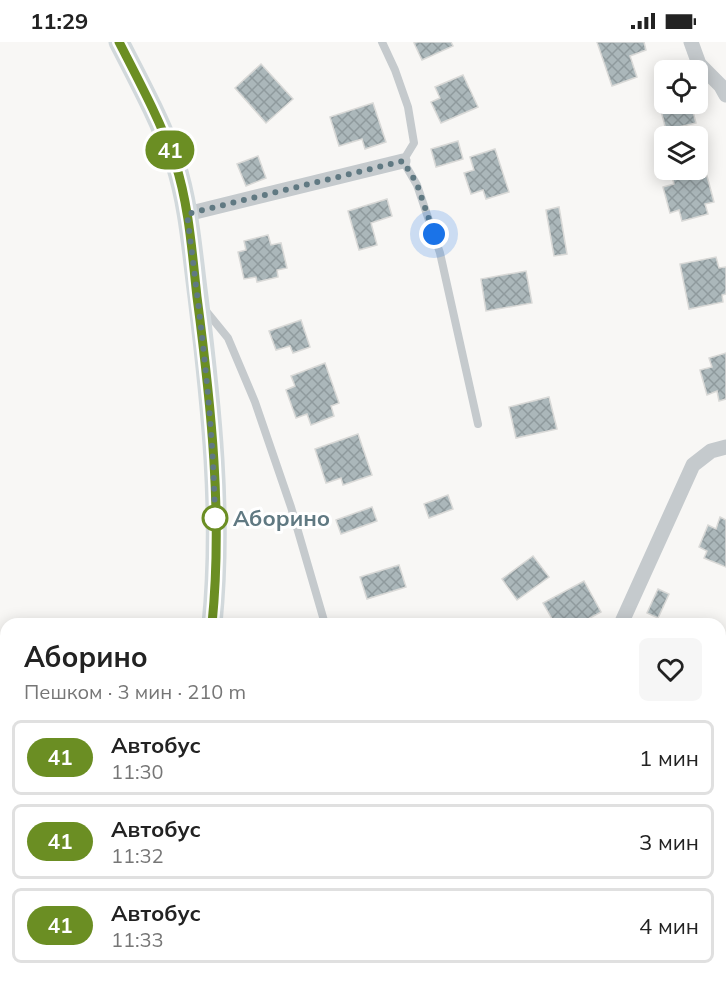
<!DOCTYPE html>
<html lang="ru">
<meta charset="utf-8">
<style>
body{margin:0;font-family:Mulish,sans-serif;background:#f6f6f6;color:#222;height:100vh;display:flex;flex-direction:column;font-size:22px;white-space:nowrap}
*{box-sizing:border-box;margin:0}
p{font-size:20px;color:#767676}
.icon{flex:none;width:33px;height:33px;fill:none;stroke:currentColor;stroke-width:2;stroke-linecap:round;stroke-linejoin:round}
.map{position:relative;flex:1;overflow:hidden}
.panel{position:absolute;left:0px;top:576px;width:726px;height:368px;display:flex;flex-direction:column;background:#fff;border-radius:18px 18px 0 0;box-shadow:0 3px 15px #0003}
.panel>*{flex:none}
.badge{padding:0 12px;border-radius:20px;font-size:21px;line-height:39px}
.fabs{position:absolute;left:654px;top:18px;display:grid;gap:12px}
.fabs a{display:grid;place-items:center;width:54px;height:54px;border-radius:9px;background:#fff;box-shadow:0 3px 15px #0003;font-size:30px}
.you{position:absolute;width:30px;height:30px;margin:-15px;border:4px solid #fff;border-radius:50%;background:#1a73e8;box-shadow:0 0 0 9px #1a73e833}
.map>.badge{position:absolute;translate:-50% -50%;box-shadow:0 0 0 3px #fff}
.round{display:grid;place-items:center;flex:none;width:63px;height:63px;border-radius:9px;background:#f6f6f6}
.overview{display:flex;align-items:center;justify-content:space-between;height:102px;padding:0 24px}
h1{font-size:28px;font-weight:700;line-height:45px}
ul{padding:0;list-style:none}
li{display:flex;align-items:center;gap:18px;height:75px;margin:0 12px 9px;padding:0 12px;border:3px solid #e0e0e0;border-radius:9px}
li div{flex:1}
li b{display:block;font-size:22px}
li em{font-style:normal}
li .badge{min-width:66px;font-weight:700;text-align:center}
.status{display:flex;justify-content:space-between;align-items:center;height:42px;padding:0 30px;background:#fff;direction:ltr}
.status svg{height:16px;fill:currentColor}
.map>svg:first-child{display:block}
</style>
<div class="status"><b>11:29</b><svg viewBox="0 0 49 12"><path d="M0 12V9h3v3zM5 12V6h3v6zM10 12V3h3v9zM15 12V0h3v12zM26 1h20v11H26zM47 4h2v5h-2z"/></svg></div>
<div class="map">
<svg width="726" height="943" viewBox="0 0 726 943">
<defs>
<pattern id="water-waves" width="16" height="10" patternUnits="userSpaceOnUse" patternTransform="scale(1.5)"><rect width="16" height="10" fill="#bbcbcd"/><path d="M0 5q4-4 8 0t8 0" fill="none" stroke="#9baaac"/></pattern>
<pattern id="building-cross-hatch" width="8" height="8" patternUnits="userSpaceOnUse" patternTransform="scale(1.5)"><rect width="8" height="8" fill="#abb7ba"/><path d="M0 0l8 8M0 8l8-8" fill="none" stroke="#8f9a9d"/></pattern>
</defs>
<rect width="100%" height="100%" fill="#f8f7f5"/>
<!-- water -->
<path fill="url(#water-waves)" d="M0 678 6 681V881L0 891Z"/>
<!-- building -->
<g fill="url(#building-cross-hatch)" stroke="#d9d9d7" stroke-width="1.5">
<path d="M417 0H451L453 4 422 18 414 1Z"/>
<path d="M597 0H644L646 8 630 14 637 35 612 44Z"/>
<path d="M261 22 293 57 266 81 235 46Z"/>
<path d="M463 33 478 65 441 81 431 60 440 56 435 45Z"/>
<path d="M664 56V62H691L696 81 666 88 658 57Z"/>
<path d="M373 61 386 100 365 107 362 97 339 104 330 75Z"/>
<path d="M458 99 463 117 436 125 431 107Z"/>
<path d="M495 107 509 150 486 157 483 148 471 152 464 131 474 128 470 115Z"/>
<path d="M258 114 266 136 246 144 237 122Z"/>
<path d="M697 128 700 136 707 134 714 160 705 162 708 172 682 179 679 168 670 171 663 145 674 142 672 135Z"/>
<path d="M387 157 392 174 371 181 377 203 359 208 348 169Z"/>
<path d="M559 165 567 212 554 214 546 168Z"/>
<path d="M268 193 271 203 281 201 287 226 277 228 278 235 257 240 256 235 244 237 238 210 246 208 244 199Z"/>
<path d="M716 215 719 226 726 225V252L722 253 723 260 689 267 680 222Z"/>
<path d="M526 229 532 261 486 269 481 237Z"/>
<path d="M301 278 310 305 293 311 290 304 276 308 269 289Z"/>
<path d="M726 311V357L719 359 717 349 707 353 700 328 712 325 709 316Z"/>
<path d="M325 321 339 361 331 364 334 374 311 383 307 372 296 376 286 348 295 344 291 334Z"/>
<path d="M549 355 557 387 516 396 509 365Z"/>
<path d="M358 392 372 433 343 443 341 436 326 441 315 407Z"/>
<path d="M448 453 453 467 429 476 424 462Z"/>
<path d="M372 465 377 479 341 492 336 478Z"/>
<path d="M720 475 726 478V525L704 516 707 509 699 505 708 483 716 487Z"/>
<path d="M533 514 549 535 517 558 502 537Z"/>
<path d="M399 523 406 545 367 557 360 535Z"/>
<path d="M584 539 601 570 579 582H555L543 561Z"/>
<path d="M658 547 669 552 658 576 647 571Z"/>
<path d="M488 938H501L513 943H485Z"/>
</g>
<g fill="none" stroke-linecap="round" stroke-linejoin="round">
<!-- service -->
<g stroke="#c5cacd" stroke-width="8">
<path d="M382 0 395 28 408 65 414 101 403 119 417 143 440 211 478 382"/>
<path d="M206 269 228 296 255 360 291 465 325 582"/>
</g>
<!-- minor -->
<g stroke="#c5cacd" stroke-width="15">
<path d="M691 0 699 22 721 44 726 53"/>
<path d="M187 172 403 119"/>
<path d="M621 582 693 423 711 409 726 405"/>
<path d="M458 943 460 938"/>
</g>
<!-- secondary -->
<g stroke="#d2d9dc" stroke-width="21">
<path d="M119 0C139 39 160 78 175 120 189 163 192 210 198 255 211 362 223 473 212 582"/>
<path d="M149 943 150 938"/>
</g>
</g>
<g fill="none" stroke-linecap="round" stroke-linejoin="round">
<!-- line casing -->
<g stroke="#fff" stroke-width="14">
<path id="line" d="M119 0C139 39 160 78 175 120 189 163 192 210 197 255 211 362 223 474 212 582"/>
</g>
<!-- line -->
<use href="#line" stroke="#6b8e23" stroke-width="9"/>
<!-- walk -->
<path stroke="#607982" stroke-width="6" stroke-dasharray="0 10.8" d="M215 476V483C214 379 200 275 187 172L403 119 417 142 434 192"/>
</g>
<!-- markers -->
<circle fill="#fff" stroke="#6b8e23" stroke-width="3" cx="215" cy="476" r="12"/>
<g text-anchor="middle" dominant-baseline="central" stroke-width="6" stroke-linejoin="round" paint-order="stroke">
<!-- stop labels -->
<g font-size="22" font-weight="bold" fill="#607982" stroke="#fff" text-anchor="start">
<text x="233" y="476">Аборино</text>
</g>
</g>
</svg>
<div class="fabs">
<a><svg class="icon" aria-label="locate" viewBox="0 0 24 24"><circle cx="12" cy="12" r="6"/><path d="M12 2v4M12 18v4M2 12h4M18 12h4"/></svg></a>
<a><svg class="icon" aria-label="layers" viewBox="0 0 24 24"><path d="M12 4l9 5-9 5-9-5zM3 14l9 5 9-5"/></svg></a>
</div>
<div class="you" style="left:434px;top:192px"></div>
<b class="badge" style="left:170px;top:108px;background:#6b8e23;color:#fff">41</b>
<section class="panel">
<div class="overview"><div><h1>Аборино</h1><p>Пешком · 3 мин · 210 m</p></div><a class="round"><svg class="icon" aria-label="heart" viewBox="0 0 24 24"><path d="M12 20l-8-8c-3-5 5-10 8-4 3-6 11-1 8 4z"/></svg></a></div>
<ul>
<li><span class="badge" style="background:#6b8e23;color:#fff">41</span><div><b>Автобус</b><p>11:30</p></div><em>1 мин</em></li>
<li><span class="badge" style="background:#6b8e23;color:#fff">41</span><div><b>Автобус</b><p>11:32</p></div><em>3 мин</em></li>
<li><span class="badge" style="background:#6b8e23;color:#fff">41</span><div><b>Автобус</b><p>11:33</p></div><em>4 мин</em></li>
</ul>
</section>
</div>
